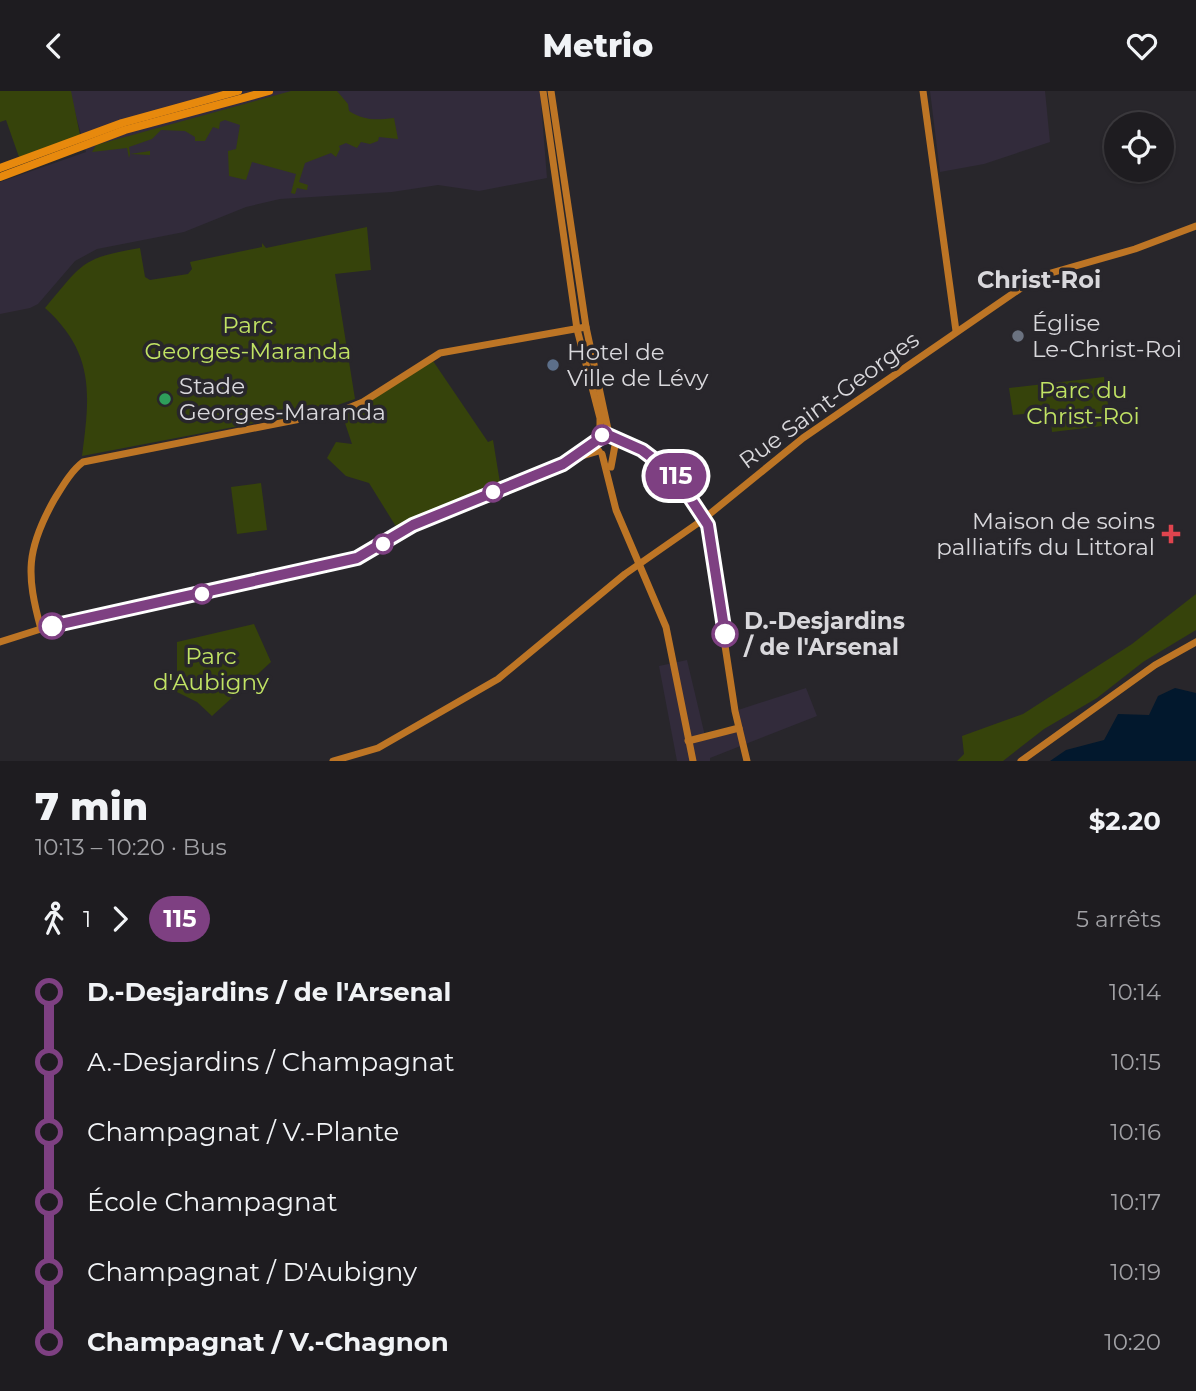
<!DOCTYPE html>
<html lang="fr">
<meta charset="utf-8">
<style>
body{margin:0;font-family:Montserrat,sans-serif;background:#262529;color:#f1f3f6;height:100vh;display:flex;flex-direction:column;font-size:26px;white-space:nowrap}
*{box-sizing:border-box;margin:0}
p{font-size:23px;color:#a1a1a5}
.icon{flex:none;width:38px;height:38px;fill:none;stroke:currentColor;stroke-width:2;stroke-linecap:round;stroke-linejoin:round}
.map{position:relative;height:670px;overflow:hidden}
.panel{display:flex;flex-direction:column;background:#1e1c20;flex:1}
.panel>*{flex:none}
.badge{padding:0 14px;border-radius:23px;font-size:24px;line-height:46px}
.tools{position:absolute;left:1104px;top:21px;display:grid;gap:14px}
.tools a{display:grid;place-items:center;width:70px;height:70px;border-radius:50%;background:#1e1c20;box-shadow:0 2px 5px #0004,0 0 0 2px #3c3a3e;font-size:35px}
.map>.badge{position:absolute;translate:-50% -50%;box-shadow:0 0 0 4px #fff}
.legs{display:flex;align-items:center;gap:10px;height:77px;padding:0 35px;font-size:23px}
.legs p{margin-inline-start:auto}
.headline{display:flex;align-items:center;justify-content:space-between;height:119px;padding:0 35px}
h1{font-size:38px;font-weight:800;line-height:52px}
ul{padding:0 35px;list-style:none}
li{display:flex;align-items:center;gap:24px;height:70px;font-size:26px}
li i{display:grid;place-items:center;width:10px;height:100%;margin:0 9px;background:currentColor}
li i::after{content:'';width:18px;height:18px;margin:-9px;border:5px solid;border-radius:50%;background:#1e1c20}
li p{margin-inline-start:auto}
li:first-child i{background:linear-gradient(#0000 50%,currentColor 0)}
li:last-child i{background:linear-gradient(currentColor 50%,#0000 0)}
header{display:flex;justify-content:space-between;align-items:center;height:91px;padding:0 35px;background:#1e1c20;font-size:32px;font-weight:800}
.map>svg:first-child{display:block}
</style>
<header><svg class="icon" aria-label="back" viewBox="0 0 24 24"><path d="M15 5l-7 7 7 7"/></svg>Metrio<svg class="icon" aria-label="heart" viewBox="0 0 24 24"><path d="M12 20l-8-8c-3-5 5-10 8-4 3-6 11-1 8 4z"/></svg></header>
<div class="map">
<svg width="1196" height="670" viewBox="0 0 1196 670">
<rect width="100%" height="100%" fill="#28262b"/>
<!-- commercial -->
<g fill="#322b3b">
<path d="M69 0H540L547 87 479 100 438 94 392 101 280 108 246 116 184 141 97 158 75 170 38 213 30 217 0 223V91L86 61Z"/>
<path d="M930 0H1045L1050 51 984 73 940 81Z"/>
<path d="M687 569 705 645 739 637 735 620 806 597 817 625 710 667V670H677L659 575Z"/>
</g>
<!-- green -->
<g fill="#36430b">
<path d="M0 0H71L80 44 19 66 6 29 0 31Z"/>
<path d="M291 0H337L348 13 349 20C365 30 376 29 394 27L398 48 379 46 378 50 370 53 361 51 357 57 346 52 339 55 340 58 336 66 331 62 305 72 299 91 308 94 307 99 297 97 295 103 291 102 296 83 252 71 246 89 229 85 228 60 236 58 240 34 225 29 220 31 219 38 213 36 205 50H195V46L185 40 161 39 152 48 129 56 130 63 150 60V64L130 63 129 67 127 57 92 61 96 54Z"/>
<path d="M367 136 371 179 335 183 355 308 323 319 82 365C90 304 95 262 45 217 83 172 81 167 140 157L145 186 150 189 188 183 192 178 190 171 262 156V152L266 157Z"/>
<path d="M431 267 488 351 493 349 501 398 400 442 369 392 346 385 327 367 336 351 352 353 341 320Z"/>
<path d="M1104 286 1111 334 1052 341 1050 320 1013 324 1009 297Z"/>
<path d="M261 392 267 439 237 443 231 396Z"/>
<path d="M1196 503V539L1143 571 1097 607 1044 638 1003 670H957L964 663 962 645 1023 623 1132 553Z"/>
<path d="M254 533 271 571 212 625 197 611 177 601V551Z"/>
</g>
<!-- water -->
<path fill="#02182d" d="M1175 597 1196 602V670H1050L1066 659 1104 649 1118 623 1149 624 1158 605Z"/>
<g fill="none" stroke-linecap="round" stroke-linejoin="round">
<!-- secondary -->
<g stroke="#bd7525" stroke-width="7">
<path d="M543 0 577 238 600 327V345"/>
<path d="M551 0 586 236 609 343"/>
<path d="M923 0 956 240"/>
<path d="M581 362 606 343 642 359 675 384 706 430 735 620 747 670"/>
<path d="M602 363 616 419 666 536 693 670"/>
<path d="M611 376 616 349"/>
<path d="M41 538C26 483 26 459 54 409 62 396 71 380 83 371L341 320 363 311 440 262 586 236"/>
<path d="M0 551 44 537 357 467 413 434 455 415 575 367 599 360"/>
<path d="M688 650 739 637"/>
<path d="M333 670 378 657 498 588 625 483 701 430 803 347 1021 197 1044 184 1135 158 1196 135"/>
<path d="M1021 670 1155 574 1196 551"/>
</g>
<!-- primary -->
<g stroke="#e7890d" stroke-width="8">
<path d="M0 77 122 32 238 0"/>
<path d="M0 86 125 39 269 0"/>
</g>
</g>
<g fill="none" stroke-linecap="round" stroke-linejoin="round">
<!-- line-1 casing -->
<g stroke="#fff" stroke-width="16">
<path id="line-1" d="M52 535 357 467 413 434 563 373 606 343 642 359 675 384 708 434 725 543"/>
</g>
<!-- line-1 -->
<use href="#line-1" stroke="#7e4082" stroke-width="10"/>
</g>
<!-- markers -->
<circle fill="#6b7280" stroke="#28262b" stroke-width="2.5" cx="1018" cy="245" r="7"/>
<circle fill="#5c6f8a" stroke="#28262b" stroke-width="2.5" cx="553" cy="274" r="7"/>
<circle fill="#2e9e5b" stroke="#28262b" stroke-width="2.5" cx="165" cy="308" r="7"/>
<g fill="#fff" stroke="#7e4082" stroke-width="3.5">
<circle cx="602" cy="344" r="9"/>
<circle cx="493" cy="401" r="9"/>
<circle cx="383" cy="453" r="9"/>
<circle cx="202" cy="503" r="9"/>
<circle cx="52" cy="535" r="12"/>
<circle cx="725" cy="543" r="12"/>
</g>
<path fill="#e0444e" stroke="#28262b" stroke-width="2.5" d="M1167.5 432.5h7v7h7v7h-7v7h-7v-7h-7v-7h7z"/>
<g text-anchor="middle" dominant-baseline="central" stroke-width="7" stroke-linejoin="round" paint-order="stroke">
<!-- poi labels -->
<g font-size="23" fill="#d9d8dc" stroke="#28262b" text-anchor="start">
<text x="1032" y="232">Église<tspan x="1032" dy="26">Le-Christ-Roi</tspan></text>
<text x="567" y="261">Hotel de<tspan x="567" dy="26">Ville de Lévy</tspan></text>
<text x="179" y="295">Stade<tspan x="179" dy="26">Georges-Maranda</tspan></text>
<text x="1155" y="430" text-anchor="end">Maison de soins<tspan x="1155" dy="26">palliatifs du Littoral</tspan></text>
</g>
<!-- park labels -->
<g font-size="23" fill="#c1e364" stroke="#28262b">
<text x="248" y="234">Parc<tspan x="248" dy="26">Georges-Maranda</tspan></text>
<text x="1083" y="299">Parc du<tspan x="1083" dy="26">Christ-Roi</tspan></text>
<text x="211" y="565">Parc<tspan x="211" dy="26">d'Aubigny</tspan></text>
</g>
<!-- street labels -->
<g font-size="23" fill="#d9d8dc" stroke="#28262b">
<text transform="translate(829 309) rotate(-36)">Rue Saint-Georges</text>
</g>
<!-- stop labels -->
<g font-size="23" font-weight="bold" fill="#d9d8dc" stroke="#28262b" text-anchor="start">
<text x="744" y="530">D.-Desjardins<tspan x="744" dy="26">/ de l'Arsenal</tspan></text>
</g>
<!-- neighbourhood labels -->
<g font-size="24" font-weight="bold" fill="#d9d8dc" stroke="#28262b">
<text x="1039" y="188">Christ-Roi</text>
</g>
</g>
</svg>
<div class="tools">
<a><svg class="icon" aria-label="locate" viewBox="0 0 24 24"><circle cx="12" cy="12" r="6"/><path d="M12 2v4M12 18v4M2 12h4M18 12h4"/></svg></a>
</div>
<b class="badge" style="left:676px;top:385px;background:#7e4082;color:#fff">115</b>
</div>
<section class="panel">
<div class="headline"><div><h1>7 min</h1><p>10:13 – 10:20 · Bus</p></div><b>$2.20</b></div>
<div class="legs"><svg class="icon" aria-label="walk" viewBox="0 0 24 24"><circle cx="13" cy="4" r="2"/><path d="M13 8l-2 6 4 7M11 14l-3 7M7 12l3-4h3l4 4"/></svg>1<svg class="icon" aria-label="forward" viewBox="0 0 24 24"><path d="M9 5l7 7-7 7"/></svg><b class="badge" style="background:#7e4082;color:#fff">115</b><p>5 arrêts</p></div>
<ul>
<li><i style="color:#7e4082"></i><b>D.-Desjardins / de l'Arsenal</b><p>10:14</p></li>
<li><i style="color:#7e4082"></i><span>A.-Desjardins / Champagnat</span><p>10:15</p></li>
<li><i style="color:#7e4082"></i><span>Champagnat / V.-Plante</span><p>10:16</p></li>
<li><i style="color:#7e4082"></i><span>École Champagnat</span><p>10:17</p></li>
<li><i style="color:#7e4082"></i><span>Champagnat / D'Aubigny</span><p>10:19</p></li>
<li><i style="color:#7e4082"></i><b>Champagnat / V.-Chagnon</b><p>10:20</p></li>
</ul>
</section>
